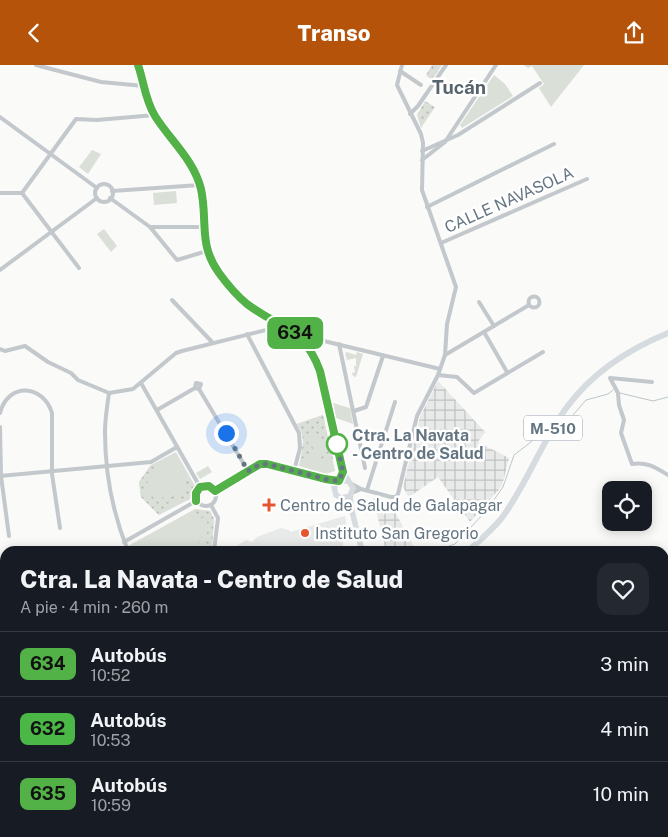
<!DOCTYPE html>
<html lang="es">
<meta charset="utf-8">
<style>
body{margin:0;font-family:"Public Sans",sans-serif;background:#242831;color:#f1f3f6;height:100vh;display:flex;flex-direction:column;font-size:19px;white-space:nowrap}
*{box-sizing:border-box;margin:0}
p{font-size:16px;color:#9ea1a6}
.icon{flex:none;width:28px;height:28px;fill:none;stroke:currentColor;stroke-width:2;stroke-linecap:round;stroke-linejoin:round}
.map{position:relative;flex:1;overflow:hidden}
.sheet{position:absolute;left:0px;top:481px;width:669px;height:291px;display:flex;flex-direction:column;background:#171b24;border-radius:15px 15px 0 0;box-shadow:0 2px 12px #0003}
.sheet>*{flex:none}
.badge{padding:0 10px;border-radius:8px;font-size:18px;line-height:32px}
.fabs{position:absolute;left:602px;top:416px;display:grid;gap:10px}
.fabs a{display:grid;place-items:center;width:50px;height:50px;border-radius:10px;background:#171b24;box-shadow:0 2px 12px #0003;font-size:25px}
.you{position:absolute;width:25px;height:25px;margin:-12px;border:4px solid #fff;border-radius:50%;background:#1a73e8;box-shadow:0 0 0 8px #1a73e833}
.map>.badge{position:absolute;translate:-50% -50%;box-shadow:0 0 0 2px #fff}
.round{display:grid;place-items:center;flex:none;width:52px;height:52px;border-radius:15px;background:#242831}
.overview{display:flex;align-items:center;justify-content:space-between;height:85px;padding:0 20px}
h1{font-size:24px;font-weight:800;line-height:38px}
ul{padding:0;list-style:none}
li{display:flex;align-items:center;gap:15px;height:65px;padding:0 20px;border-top:1px solid #363941}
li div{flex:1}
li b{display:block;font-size:19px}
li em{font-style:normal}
li .badge{min-width:55px;font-weight:700;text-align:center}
header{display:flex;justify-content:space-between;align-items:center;height:65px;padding:0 20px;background:#b45309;color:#fff;font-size:22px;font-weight:800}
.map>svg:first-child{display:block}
</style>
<header><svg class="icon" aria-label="back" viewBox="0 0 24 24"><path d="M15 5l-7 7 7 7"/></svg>Transo<svg class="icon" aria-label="share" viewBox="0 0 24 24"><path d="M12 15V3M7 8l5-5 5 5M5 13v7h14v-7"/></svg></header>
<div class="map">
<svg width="668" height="772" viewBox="0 0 668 772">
<defs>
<pattern id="industrial-grid" width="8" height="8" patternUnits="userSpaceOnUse" patternTransform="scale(1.25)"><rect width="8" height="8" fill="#e8e9e9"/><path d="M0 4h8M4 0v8" fill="none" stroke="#c0c1c2"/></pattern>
<pattern id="garden-dots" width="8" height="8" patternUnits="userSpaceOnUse" patternTransform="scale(1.25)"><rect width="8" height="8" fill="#dadfd7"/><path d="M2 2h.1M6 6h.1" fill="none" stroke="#b4b9b4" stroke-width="1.8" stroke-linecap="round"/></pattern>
</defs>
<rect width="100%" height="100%" fill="#fafaf8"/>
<!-- built -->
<path fill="#e8e9e9" d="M345 451 347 462 343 465V486H229L246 475 252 477 257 472 281 463 289 465 290 467Z"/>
<!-- industrial -->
<g fill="url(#industrial-grid)">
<path d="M438 316 485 367 478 377 509 393 502 421 470 457 438 412 409 432 403 422 420 352Z"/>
<path d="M373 433 392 439 393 443 416 486H386Z"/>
</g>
<!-- green -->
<g fill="#dadfd7">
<path d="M524 0H584L551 42 539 23 544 19 532 1 528 3Z"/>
<path d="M494 10 505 19 513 31 462 63 460 60Z"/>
<path d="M92 85 101 89 88 109 79 102Z"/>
<path d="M176 126 177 138 154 140 153 128Z"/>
<path d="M104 164 117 181 111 187 97 169Z"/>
<path d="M347 287 356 290 357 287 363 289 356 312 353 311 352 308 355 307 354 301H356V293L347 295 345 288Z"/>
<path d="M333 338 350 343 353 359 336 353Z"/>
<path d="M323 350 335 406 325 409 299 401C302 385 307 373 297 359Z"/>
<path d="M176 387 195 421 190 434 159 450 141 432 139 417 151 400Z"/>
<path d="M208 401 212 407 200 414 196 408Z"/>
<path d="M195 444 210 446 214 454 212 481 207 486H131L128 481Z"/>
</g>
<!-- garden -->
<g fill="url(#garden-dots)">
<path d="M432 0H442L432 15 426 10Z"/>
<path d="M425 36 435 42 421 63 417 50Z"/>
<path d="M323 350 325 357 317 361 320 368 308 372V374L303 376 302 367 297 359Z"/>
<path d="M325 360 330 382 326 384 321 372 324 370 321 362Z"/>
<path d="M308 377 309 379 311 378 314 386 309 388V391L301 394 303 378Z"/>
<path d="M331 385 333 395 325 397 324 393 318 395 317 392Z"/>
<path d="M151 400 156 404 145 422 142 431 148 435 151 433 152 429C155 440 161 437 170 437L159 450 141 432 139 417Z"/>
<path d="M180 413 192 416 195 421 190 434 187 436C177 432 164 438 156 433V428L157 433 161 434 174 423 175 430C181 430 187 428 188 422L182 417Z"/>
<path d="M194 444 210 446 212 449 199 454Z"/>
<path d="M213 451 214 454 212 481 207 486H199C206 480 209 464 207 455Z"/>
<path d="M198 459H200L202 467 201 481 195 486H183L187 482 195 483 198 482V471L200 464Z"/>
</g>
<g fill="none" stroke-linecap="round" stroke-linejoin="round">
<!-- stream -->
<g stroke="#bbc7cb" stroke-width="1">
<path d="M620 328 653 336 668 332"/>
<path d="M563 356 567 357 586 335 608 329 613 325"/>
<path d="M435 486 455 479 486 446 503 422 514 390 531 377 544 357 552 354"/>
<path d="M0 689 5 687"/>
</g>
<!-- minor -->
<g stroke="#c3c8cc" stroke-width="4">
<path d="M36 0 101 17 144 21"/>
<path d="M400 6 421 20"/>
<path d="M410 49 418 41 446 0"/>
<path d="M0 52 97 123"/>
<path d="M422 86 458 70 540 18"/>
<path d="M422 95 445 77 496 0"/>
<circle cx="104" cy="128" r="9"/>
<path d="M112 126 200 120"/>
<path d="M0 128H22L79 203"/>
<path d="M22 128 76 54 97 55 155 50"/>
<path d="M110 133 150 162 177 195 207 186"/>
<path d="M427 142 554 79"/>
<path d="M150 162H204"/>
<path d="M441 178 587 114"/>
<path d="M0 205 97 133"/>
<circle cx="534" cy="237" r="5.5"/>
<path d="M172 235 213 278"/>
<path d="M479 237 494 261"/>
<path d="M484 267 507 307"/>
<path d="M247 269 299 368 300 383 294 406"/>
<path d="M299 270 440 304"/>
<path d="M339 279 365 403"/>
<path d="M0 284 5 286 25 281 48 297 71 308 78 315 109 328"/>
<path d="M445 290 529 240"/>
<path d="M438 310 457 312 474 328 543 287"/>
<path d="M652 317 610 313 618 328 619 340 624 355 621 368 632 399C647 397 655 402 668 410"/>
<path d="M141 318 200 422"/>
<path d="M199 324 201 319 196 318 195 323 199 324 248 406"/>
<path d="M109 328 133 324 176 288 182 286 278 262 280 259"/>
<path d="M109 328C107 341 105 355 105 367 105 408 113 449 128 486"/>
<path d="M157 345 195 323"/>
<path d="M354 346 366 342 383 291"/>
<path d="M0 348C8 317 43 319 52 348V409L60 463"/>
<path d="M0 362 1 411 9 471"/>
<path d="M0 411 151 397 177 382"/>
<path d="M350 418 361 424 352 428"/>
<circle cx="206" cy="431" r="10"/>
<path d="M361 424 391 432H396L398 429 417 351 438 310 445 290 447 259 456 222 422 125 423 78 421 69 397 20 402 0"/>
<path d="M367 425 395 337"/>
<path d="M215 426 264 398 325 414 339 416"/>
<path d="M211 440 218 453 214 486"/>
<path d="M124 477 196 436"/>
<path d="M664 675H668"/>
<path d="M444 768 446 772"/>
<path d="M282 770 285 772"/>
<path d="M400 771 407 768"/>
<path d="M506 772 519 768"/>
</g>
<!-- tertiary -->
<path stroke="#c3c8cc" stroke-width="5" d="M0 613 5 611"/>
<!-- secondary -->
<g stroke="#d6dbdf" stroke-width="5.5">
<path d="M138 0C144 17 145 35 155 51 170 75 194 95 201 124 208 156 198 178 219 208 228 221 240 234 253 243 272 255 295 264 309 282 315 289 317 298 320 306L343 407 353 423 350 431 342 433"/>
<path d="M350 431 352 446 362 486"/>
<path d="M343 434 336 430 334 422 340 416H347"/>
</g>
<!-- primary -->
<g stroke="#d6dbdf" stroke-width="6">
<path d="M468 486C479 476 491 466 501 454 527 420 541 377 567 342 592 308 629 284 668 268"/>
<path d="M0 672 5 671"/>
</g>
</g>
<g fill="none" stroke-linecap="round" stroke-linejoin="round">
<!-- line casing -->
<g stroke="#fff" stroke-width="11">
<path id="line" d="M138 0C144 17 145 35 155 51 170 75 194 95 201 124 208 156 198 179 219 208 227 219 236 230 247 239 280 264 304 262 320 306L343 407 339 416 325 414 267 399H260L215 426 209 421 200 422 196 428V436"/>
</g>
<!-- line -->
<use href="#line" stroke="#53b247" stroke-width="8"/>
<!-- walk -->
<path stroke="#657683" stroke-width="5" stroke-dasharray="0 9" d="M226 368 248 406 260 399H267L325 414 339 416 343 407 337 379"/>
</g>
<!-- markers -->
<circle fill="#fff" stroke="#53b247" stroke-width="2.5" cx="337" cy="379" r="10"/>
<g fill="#e4572e" stroke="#fff" stroke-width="2">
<path d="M266.5 432.5h5v5h5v5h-5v5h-5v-5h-5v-5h5z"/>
<circle cx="305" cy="468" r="5"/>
</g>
<g text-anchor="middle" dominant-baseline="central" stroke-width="5" stroke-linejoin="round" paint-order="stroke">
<!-- shield labels -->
<rect fill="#fff" stroke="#939fa8" stroke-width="1" x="524" y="350.5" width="58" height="25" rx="4"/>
<g font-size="15" font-weight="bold" fill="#657683">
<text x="553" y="363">M-510</text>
</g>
<!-- street labels -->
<g font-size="16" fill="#657683" stroke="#fff">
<text transform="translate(509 135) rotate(-24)">CALLE NAVASOLA</text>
</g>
<!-- stop labels -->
<g font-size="16" font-weight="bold" fill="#657683" stroke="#fff" text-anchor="start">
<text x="352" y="370">Ctra. La Navata<tspan x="352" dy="18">- Centro de Salud</tspan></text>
</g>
<!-- poi labels -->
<g font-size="16" fill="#657683" stroke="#fff" text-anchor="start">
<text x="280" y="440">Centro de Salud de Galapagar</text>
<text x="315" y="468">Instituto San Gregorio</text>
</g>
<!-- quarter labels -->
<g font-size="19" font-weight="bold" fill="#57646e" stroke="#fff">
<text x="459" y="22">Tucán</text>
</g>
</g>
</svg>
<div class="fabs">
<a><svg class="icon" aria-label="locate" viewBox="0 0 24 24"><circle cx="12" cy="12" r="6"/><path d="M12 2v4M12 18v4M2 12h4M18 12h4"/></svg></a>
</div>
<div class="you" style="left:226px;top:368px"></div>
<b class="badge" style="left:295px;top:268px;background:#53b247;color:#111">634</b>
<section class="sheet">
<div class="overview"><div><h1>Ctra. La Navata - Centro de Salud</h1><p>A pie · 4 min · 260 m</p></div><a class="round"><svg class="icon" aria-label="heart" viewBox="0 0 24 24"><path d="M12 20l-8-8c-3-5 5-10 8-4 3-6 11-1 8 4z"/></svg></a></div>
<ul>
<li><span class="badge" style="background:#53b247;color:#111">634</span><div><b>Autobús</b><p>10:52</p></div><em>3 min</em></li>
<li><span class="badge" style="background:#4ab747;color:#111">632</span><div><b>Autobús</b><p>10:53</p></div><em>4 min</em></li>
<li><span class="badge" style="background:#53b247;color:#111">635</span><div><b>Autobús</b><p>10:59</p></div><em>10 min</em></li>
</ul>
</section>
</div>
